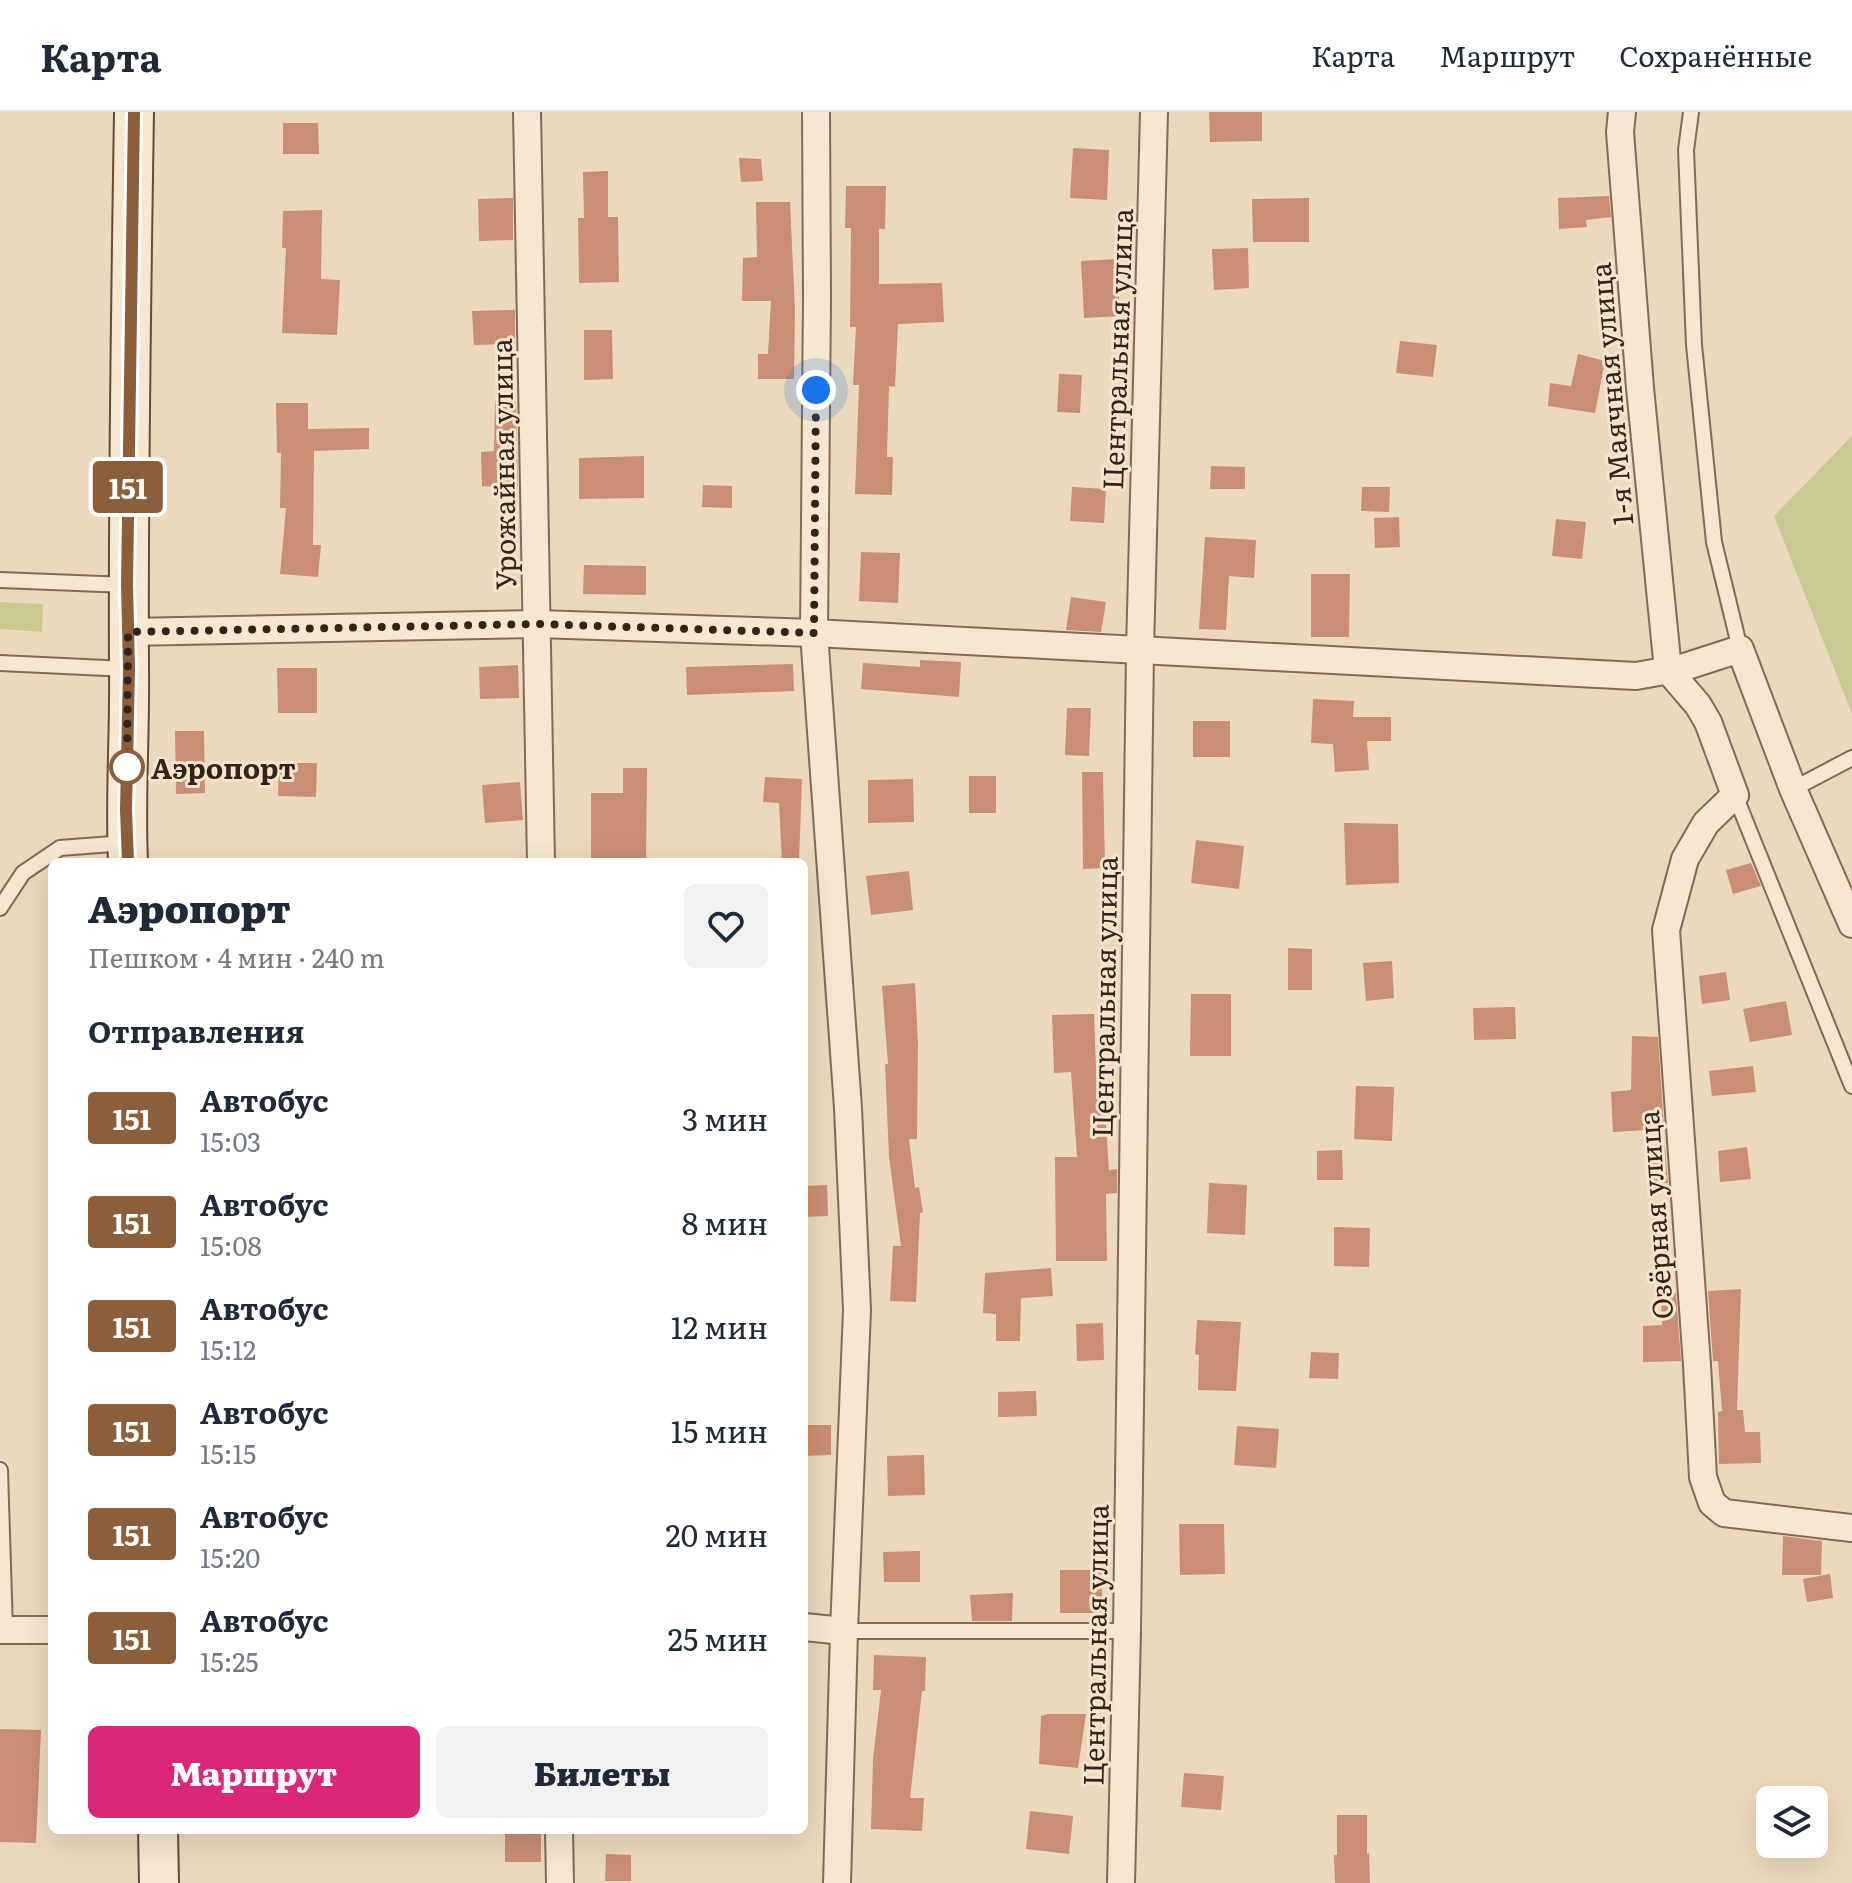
<!DOCTYPE html>
<html lang="ru">
<meta charset="utf-8">
<style>
body{margin:0;font-family:Literata,serif;background:#f2f2f3;color:#1f2937;height:100vh;display:flex;flex-direction:column;font-size:30px;white-space:nowrap}
*{box-sizing:border-box;margin:0}
p{font-size:26px;color:#747a83}
.icon{flex:none;width:44px;height:44px;fill:none;stroke:currentColor;stroke-width:2;stroke-linecap:round;stroke-linejoin:round}
.map{position:relative;flex:1;overflow:hidden}
.details{position:absolute;left:48px;top:746px;width:760px;height:976px;display:flex;flex-direction:column;background:#fff;border-radius:12px;box-shadow:0 8px 32px #0002}
.details>*{flex:none}
.badge{padding:0 16px;border-radius:6px;font-size:28px;line-height:52px}
.tools{position:absolute;left:1756px;top:1674px;display:grid;gap:16px}
.tools a{display:grid;place-items:center;width:72px;height:72px;border-radius:12px;background:#fff;box-shadow:0 8px 32px #0002;font-size:40px}
.you{position:absolute;width:40px;height:40px;margin:-20px;border:6px solid #fff;border-radius:50%;background:#1a73e8;box-shadow:0 0 0 12px #1a73e833}
.map>.badge{position:absolute;translate:-50% -50%;box-shadow:0 0 0 4px #fff}
h2{padding:0 40px;font-size:30px;line-height:72px}
.round{display:grid;place-items:center;flex:none;width:84px;height:84px;border-radius:12px;background:#f2f2f3}
.headline{display:flex;align-items:center;justify-content:space-between;height:136px;padding:0 40px}
h1{font-size:38px;font-weight:800;line-height:60px}
.button{display:flex;gap:16px;margin-top:auto;padding:16px 40px}
.button a{flex:1;height:92px;border-radius:12px;background:#db2777;color:#fff;font-size:32px;font-weight:800;line-height:92px;text-align:center}
.button a+a{background:#f2f2f3;color:#1f2937}
ul{padding:0;list-style:none}
li{display:flex;align-items:center;gap:24px;height:104px;padding:0 40px}
li div{flex:1}
li b{display:block;font-size:30px}
li em{font-style:normal}
li .badge{min-width:88px;font-weight:700;text-align:center}
header{display:flex;align-items:center;gap:48px;box-sizing:border-box;height:112px;padding:0 40px;background:#fff;border-bottom:2px solid #e0e1e3}
header strong{font-size:38px}
nav{display:flex;gap:44px;margin-inline-start:auto;font-size:28px}
.map>svg:first-child{display:block}
</style>
<header>
<strong>Карта</strong>
<nav><a>Карта</a><a>Маршрут</a><a>Сохранённые</a></nav>
</header>
<div class="map">
<svg width="1852" height="1771" viewBox="0 0 1852 1771">
<rect width="100%" height="100%" fill="#ecd9bd"/>
<!-- green -->
<g fill="#c9c992">
<path d="M1852 324V602L1774 404Z"/>
<path d="M0 490 43 492 42 520 0 517Z"/>
</g>
<!-- building -->
<g fill="#ca8e74">
<path d="M1209 0H1262V29L1210 30Z"/>
<path d="M283 11H318L319 42H283Z"/>
<path d="M1073 36 1109 38 1107 88 1070 86Z"/>
<path d="M739 46 761 47 763 69 741 70Z"/>
<path d="M608 59V105H618L619 170 579 171 578 106H584L583 60Z"/>
<path d="M846 74H886L885 117H879V172L942 171 944 210 898 212 895 275 889 274 887 345H893L892 383 855 382 859 273H853L856 215H850L851 116H845Z"/>
<path d="M1609 84 1611 105 1586 108 1587 115 1559 117 1558 86Z"/>
<path d="M513 86V128L479 129 478 87Z"/>
<path d="M1309 86V130H1253L1252 87Z"/>
<path d="M756 90H790L795 198 794 267H758V242H768L771 189H742L743 146 757 145Z"/>
<path d="M322 98 321 167 340 168 337 223 282 221 286 136H282L283 99Z"/>
<path d="M1248 136 1249 176 1214 178 1212 137Z"/>
<path d="M1117 147 1120 204 1084 206 1081 149Z"/>
<path d="M515 198V232L474 233 472 199Z"/>
<path d="M584 218H612L613 267 584 268Z"/>
<path d="M1400 229 1437 233 1433 265 1396 261Z"/>
<path d="M1578 242 1605 249 1595 301 1548 294 1550 271 1571 274Z"/>
<path d="M1059 262 1082 263 1080 301 1057 300Z"/>
<path d="M495 289 516 290 518 377 482 374 481 340 494 339Z"/>
<path d="M276 291H308V317L369 316V337L314 339 313 433H321L318 465 280 462 286 396H280L281 341H277Z"/>
<path d="M644 344V386L579 387V346Z"/>
<path d="M1211 354 1245 355V377H1210Z"/>
<path d="M703 373 732 374V396L702 395Z"/>
<path d="M1072 375 1106 377 1104 411 1070 409Z"/>
<path d="M1362 375H1390L1389 400 1361 399Z"/>
<path d="M1399 405 1400 435 1375 436 1374 406Z"/>
<path d="M1556 407 1586 410 1582 447 1552 444Z"/>
<path d="M1205 425 1256 428 1254 466 1229 464 1226 518 1199 517Z"/>
<path d="M861 440 900 441 898 491 859 489Z"/>
<path d="M584 453 646 454V483L583 482Z"/>
<path d="M1311 462H1350L1349 525H1311Z"/>
<path d="M1071 485 1106 490 1101 520 1066 518Z"/>
<path d="M920 548 961 550 959 585 861 577 863 551 920 555Z"/>
<path d="M793 552 794 579 687 583 686 555Z"/>
<path d="M518 553 519 586 480 587 479 555Z"/>
<path d="M277 556H317V601H278Z"/>
<path d="M1313 587 1354 589 1353 605H1391V629H1367L1369 658 1335 660 1333 632 1311 631Z"/>
<path d="M1067 596H1091L1089 644 1065 643Z"/>
<rect x="1193" y="609" width="37" height="36"/>
<path d="M175 619H204L205 681 176 682Z"/>
<path d="M279 651H317L316 685 278 684Z"/>
<path d="M623 656H647L646 750H591V681H623Z"/>
<path d="M1082 660H1103L1105 756 1083 757Z"/>
<rect x="969" y="664" width="27" height="37"/>
<path d="M765 665 802 667 799 750H782L779 691 763 690Z"/>
<path d="M913 667 914 710 868 711V668Z"/>
<path d="M520 670 523 708 485 711 482 673Z"/>
<path d="M1344 711 1398 712 1399 771 1346 773Z"/>
<path d="M1196 728 1244 734 1239 777 1191 771Z"/>
<path d="M1751 751 1761 774 1733 782 1726 758Z"/>
<path d="M909 759 913 798 871 803 866 764Z"/>
<path d="M1288 836 1312 837V878H1288Z"/>
<path d="M1392 849 1394 886 1366 889 1363 851Z"/>
<path d="M1726 860 1730 888 1702 892 1699 864Z"/>
<path d="M915 871 918 931 917 1027H909L915 1076 919 1075 923 1100 920 1101 916 1190 890 1189 893 1134H901L889 1045 885 952H888L882 874Z"/>
<path d="M1191 882H1231V944H1190Z"/>
<path d="M1786 889 1792 923 1750 930 1743 897Z"/>
<path d="M1515 895 1516 927 1474 928 1473 896Z"/>
<path d="M1094 902 1097 983H1104L1109 1058 1117 1057V1081L1106 1082 1107 1149H1056L1055 1045H1077L1071 960 1054 961 1052 903Z"/>
<path d="M1632 924 1658 925 1664 1017 1613 1020 1611 980 1631 978Z"/>
<path d="M1753 954 1756 980 1712 984 1709 959Z"/>
<path d="M1356 974 1394 975 1392 1029 1354 1027Z"/>
<path d="M1665 1035 1668 1071 1652 1072 1651 1036Z"/>
<path d="M1747 1035 1751 1067 1720 1070 1718 1039Z"/>
<path d="M1342 1038 1343 1068H1317V1039Z"/>
<path d="M1209 1071 1247 1073 1245 1123 1207 1121Z"/>
<path d="M827 1073 828 1104 804 1105V1074Z"/>
<path d="M1334 1115 1370 1116 1369 1155 1334 1154Z"/>
<path d="M1051 1156 1053 1184 1021 1186 1020 1229H996V1202L983 1201 985 1161Z"/>
<path d="M1741 1177 1737 1298H1743L1745 1320H1760L1761 1351 1719 1352 1718 1300 1722 1299 1718 1249H1713L1708 1179Z"/>
<path d="M1676 1181 1681 1249 1643 1250V1214L1662 1213 1661 1182Z"/>
<path d="M1197 1208 1241 1210 1236 1279 1198 1278 1199 1243 1195 1242Z"/>
<path d="M1103 1211 1104 1248 1077 1249 1076 1212Z"/>
<path d="M1311 1240 1339 1241 1338 1267 1309 1266Z"/>
<path d="M1036 1279 1037 1304 998 1305V1280Z"/>
<path d="M804 1313H831V1343L804 1344Z"/>
<path d="M1237 1314 1279 1317 1276 1356 1234 1353Z"/>
<path d="M924 1343 925 1383 888 1384 887 1344Z"/>
<path d="M1179 1412H1224L1225 1462 1180 1463Z"/>
<path d="M1783 1424 1822 1429 1821 1463H1782Z"/>
<path d="M920 1439V1470H884L883 1440Z"/>
<rect x="1060" y="1458" width="42" height="43"/>
<path d="M1830 1462 1833 1486 1807 1490 1803 1467Z"/>
<path d="M1013 1481 1012 1509H972L970 1483Z"/>
<path d="M874 1543 926 1545 925 1579H922L910 1686H924L922 1719 871 1717 873 1647 881 1578H873Z"/>
<path d="M1048 1602H1086L1078 1656 1039 1652 1041 1604Z"/>
<path d="M0 1617 41 1618 36 1731 0 1730Z"/>
<path d="M1184 1661 1224 1664 1221 1698 1181 1695Z"/>
<path d="M1030 1699 1073 1704 1069 1742 1026 1737Z"/>
<path d="M1337 1703H1367V1742L1369 1741 1370 1771H1335L1334 1743H1337Z"/>
<rect x="505" y="1718" width="36" height="32"/>
<path d="M606 1742 631 1743V1769H605Z"/>
</g>
<g fill="none" stroke-linecap="round" stroke-linejoin="round">
<!-- service casing -->
<g stroke="#836a57" stroke-width="18">
<g id="service">
<path d="M1691 0 1686 38 1694 233 1714 430 1740 537"/>
<path d="M0 468 127 473"/>
<path d="M0 551 127 557"/>
<path d="M1793 677 1852 646"/>
<path d="M1735 683 1852 974"/>
<path d="M0 796 23 761 60 736 125 731"/>
<path d="M0 1358 5 1518"/>
<path d="M844 1519H1127"/>
</g>
</g>
<!-- minor casing -->
<g stroke="#836a57" stroke-width="30">
<g id="minor">
<path d="M527 0 541 750"/>
<path d="M816 0 817 187 814 521 848 996 857 1198 844 1519 837 1771"/>
<path d="M1622 0 1620 20 1640 276 1668 558 1698 593 1708 610 1735 683 1706 711 1685 747 1666 818 1697 1253 1703 1365 1712 1391 1724 1401 1852 1416"/>
<path d="M128 520 537 512 814 521 1636 564 1681 556 1740 537 1793 677 1852 812"/>
<path d="M804 1515 844 1519"/>
<path d="M0 1518H52"/>
<path d="M559 1718 560 1771"/>
<path d="M1121 1771 1127 1519 1140 538 1154 0"/>
</g>
</g>
<!-- secondary casing -->
<g stroke="#654b3a" stroke-width="42">
<g id="secondary">
<path d="M128 750C125 685 130 621 129 556 128 371 131 186 134 0"/>
<path d="M158 1718 159 1771"/>
</g>
</g>
<!-- service -->
<use href="#service" stroke="#f7e7d0" stroke-width="14"/>
<!-- minor -->
<use href="#minor" stroke="#f7e7d0" stroke-width="26"/>
<!-- secondary -->
<use href="#secondary" stroke="#f7e7d0" stroke-width="38"/>
</g>
<g fill="none" stroke-linecap="round" stroke-linejoin="round">
<!-- line casing -->
<g stroke="#fff" stroke-width="18">
<path id="line" d="M128 750 126 698 129 557 127 473 134 0"/>
</g>
<!-- line -->
<use href="#line" stroke="#8b5e3c" stroke-width="12"/>
<!-- walk -->
<path stroke="#33241b" stroke-width="8" stroke-dasharray="0 14.4" d="M127 655 128 520 537 512 814 521 816 278"/>
</g>
<!-- markers -->
<circle fill="#fff" stroke="#8b5e3c" stroke-width="4" cx="127" cy="655" r="16"/>
<g text-anchor="middle" dominant-baseline="central" stroke-width="6" stroke-linejoin="round" paint-order="stroke">
<!-- street labels -->
<g font-size="28" fill="#33241b" stroke="#f4e4cd">
<text transform="translate(1116 237) rotate(-88)">Центральная улица</text>
<text transform="translate(1610 282) rotate(-95)">1-я Маячная улица</text>
<text transform="translate(502 352) rotate(-91)">Урожайная улица</text>
<text transform="translate(1103 885) rotate(-89)">Центральная улица</text>
<text transform="translate(1654 1103) rotate(-94)">Озёрная улица</text>
<text transform="translate(1094 1533) rotate(-89)">Центральная улица</text>
</g>
<!-- stop labels -->
<g font-size="28" font-weight="bold" fill="#33241b" stroke="#f4e4cd" text-anchor="start">
<text x="151" y="655">Аэропорт</text>
</g>
</g>
</svg>
<div class="tools">
<a><svg class="icon" aria-label="layers" viewBox="0 0 24 24"><path d="M12 4l9 5-9 5-9-5zM3 14l9 5 9-5"/></svg></a>
</div>
<div class="you" style="left:816px;top:278px"></div>
<b class="badge" style="left:128px;top:375px;background:#8b5e3c;color:#fff">151</b>
<section class="details">
<div class="headline"><div><h1>Аэропорт</h1><p>Пешком · 4 мин · 240 m</p></div><a class="round"><svg class="icon" aria-label="heart" viewBox="0 0 24 24"><path d="M12 20l-8-8c-3-5 5-10 8-4 3-6 11-1 8 4z"/></svg></a></div>
<h2>Отправления</h2>
<ul>
<li><span class="badge" style="background:#8b5e3c;color:#fff">151</span><div><b>Автобус</b><p>15:03</p></div><em>3 мин</em></li>
<li><span class="badge" style="background:#8b5e3c;color:#fff">151</span><div><b>Автобус</b><p>15:08</p></div><em>8 мин</em></li>
<li><span class="badge" style="background:#8b5e3c;color:#fff">151</span><div><b>Автобус</b><p>15:12</p></div><em>12 мин</em></li>
<li><span class="badge" style="background:#8b5e3c;color:#fff">151</span><div><b>Автобус</b><p>15:15</p></div><em>15 мин</em></li>
<li><span class="badge" style="background:#8b5e3c;color:#fff">151</span><div><b>Автобус</b><p>15:20</p></div><em>20 мин</em></li>
<li><span class="badge" style="background:#8b5e3c;color:#fff">151</span><div><b>Автобус</b><p>15:25</p></div><em>25 мин</em></li>
</ul>
<div class="button"><a>Маршрут</a><a>Билеты</a></div>
</section>
</div>
